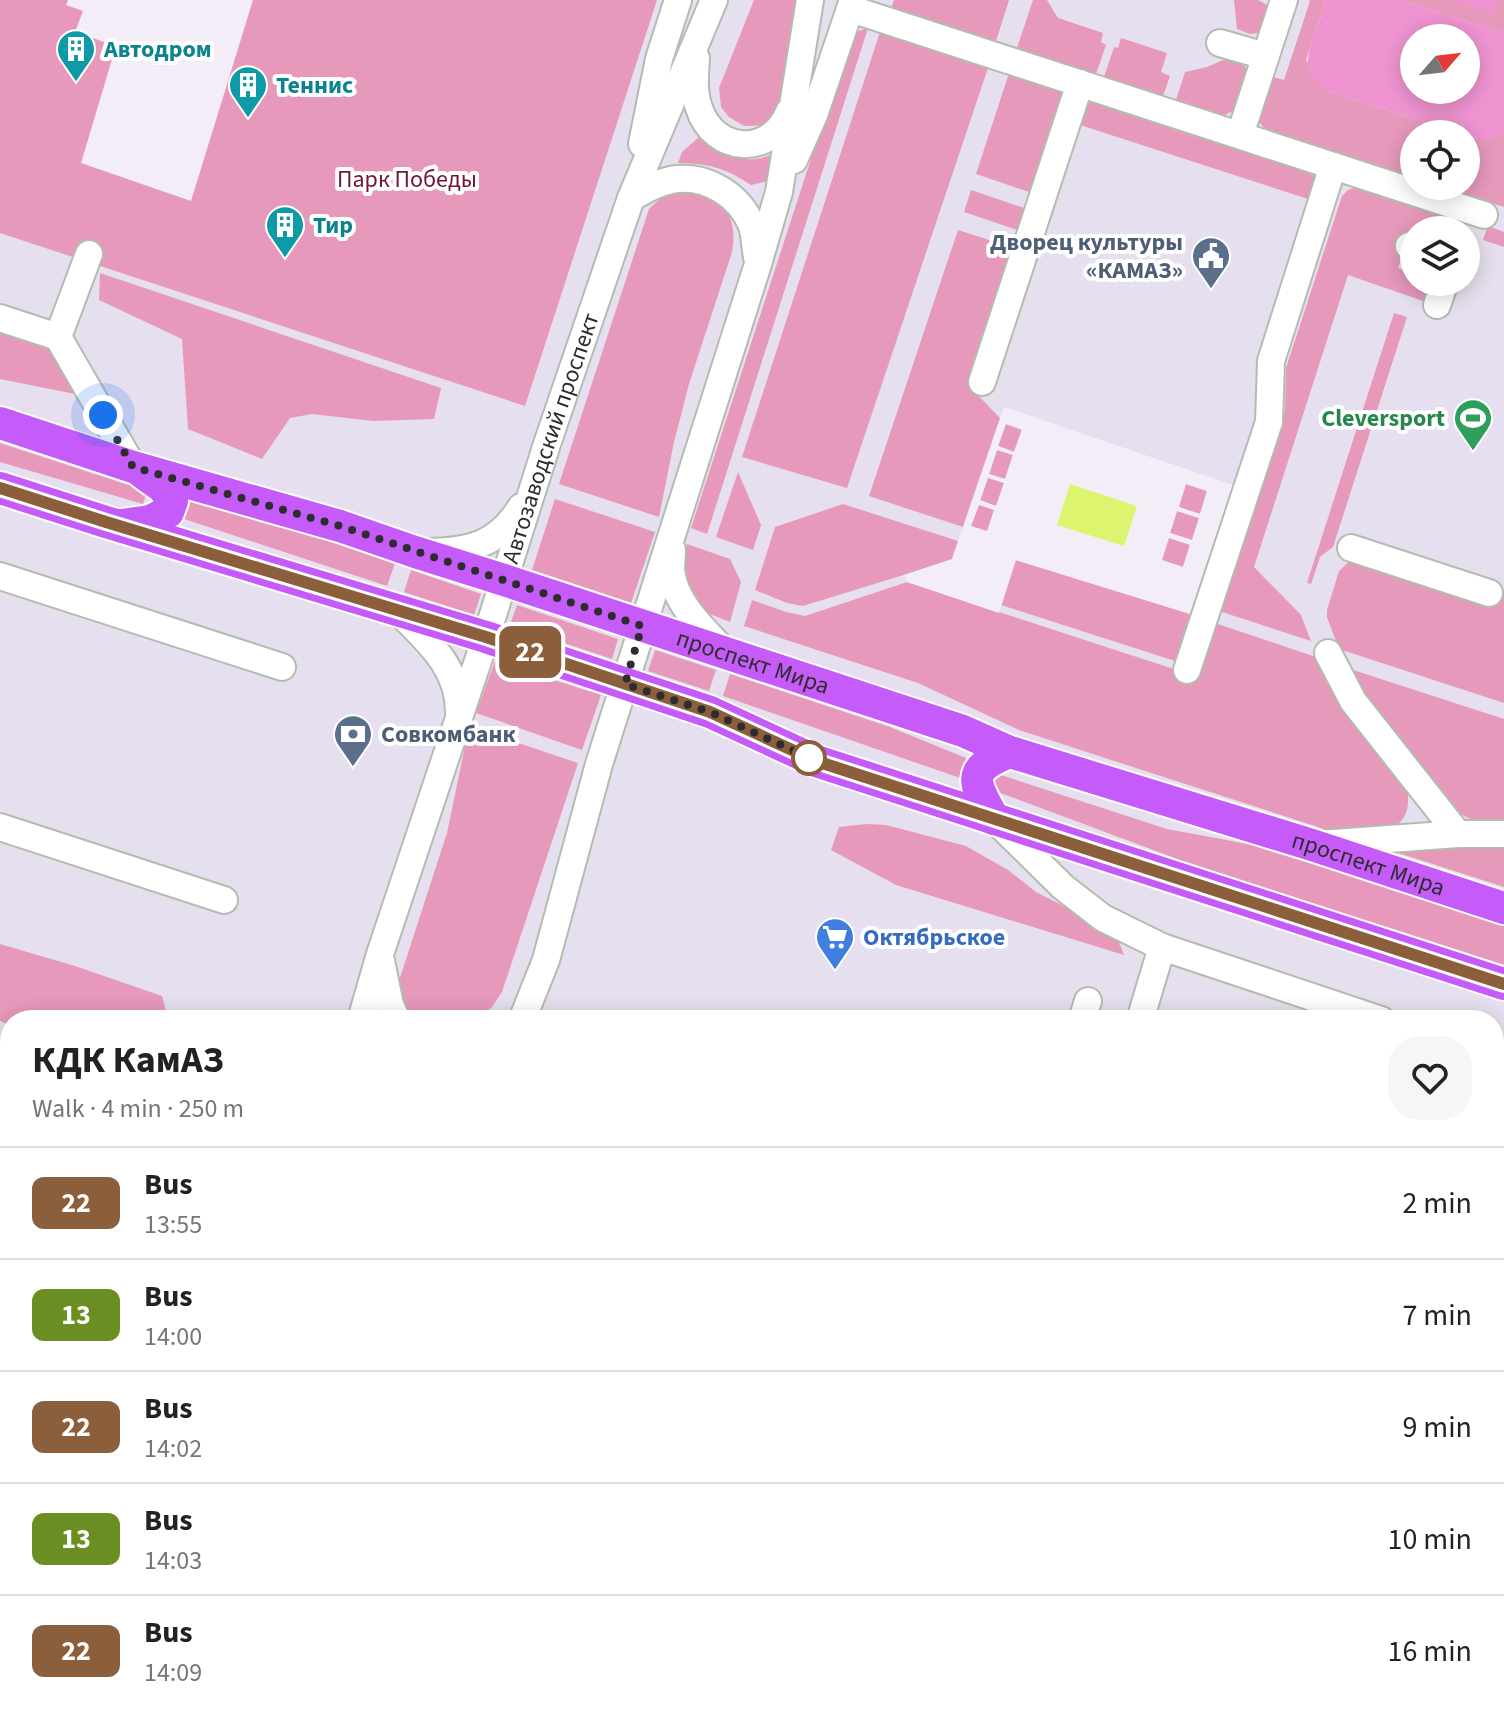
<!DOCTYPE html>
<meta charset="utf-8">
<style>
body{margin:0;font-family:"Source Sans 3",sans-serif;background:#f6f6f6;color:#222;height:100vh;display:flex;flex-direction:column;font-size:30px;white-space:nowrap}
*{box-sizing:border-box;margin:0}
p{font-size:26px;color:#767676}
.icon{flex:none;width:44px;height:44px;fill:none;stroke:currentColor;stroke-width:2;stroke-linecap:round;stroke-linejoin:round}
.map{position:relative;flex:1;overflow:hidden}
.sheet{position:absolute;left:0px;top:1010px;width:1504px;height:714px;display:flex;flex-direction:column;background:#fff;border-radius:32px 32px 0 0;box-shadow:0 4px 20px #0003}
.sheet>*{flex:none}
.badge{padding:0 16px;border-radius:12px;font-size:28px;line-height:52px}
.needle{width:52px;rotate:62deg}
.fabs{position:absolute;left:1400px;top:24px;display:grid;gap:16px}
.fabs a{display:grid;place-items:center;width:80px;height:80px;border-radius:50%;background:#fff;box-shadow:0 4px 20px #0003;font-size:40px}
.you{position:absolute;width:40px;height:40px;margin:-20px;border:6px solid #fff;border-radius:50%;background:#1a73e8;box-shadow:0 0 0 12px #1a73e833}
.map>.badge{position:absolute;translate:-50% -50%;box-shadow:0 0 0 4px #fff}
.round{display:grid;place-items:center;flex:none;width:84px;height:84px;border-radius:32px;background:#f6f6f6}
.headline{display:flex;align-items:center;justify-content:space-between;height:136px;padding:0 32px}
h1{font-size:38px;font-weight:700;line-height:60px}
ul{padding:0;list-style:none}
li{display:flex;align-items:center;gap:24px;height:112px;padding:0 32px;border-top:2px solid #e0e0e0}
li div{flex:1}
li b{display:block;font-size:30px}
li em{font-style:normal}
li .badge{min-width:88px;font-weight:700;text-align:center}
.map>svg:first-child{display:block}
</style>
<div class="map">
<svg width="1504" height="1723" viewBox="0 0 1504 1723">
<rect width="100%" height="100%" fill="#e6dfef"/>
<!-- green -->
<g fill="#e799bb">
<path d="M0 0H657L525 406 0 233Z"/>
<path d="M754 0H803L784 108 767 125 744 126 729 117 721 107 719 88Z"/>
<path d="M894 0H1009L996 41 891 9Z"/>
<path d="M1033 0H1047L1058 18 1103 33 1101 42 1106 45 1096 74 1017 48Z"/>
<path d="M1234 0H1258L1269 6 1262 29 1259 33 1250 34 1237 29Z"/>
<path d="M1309 0H1326L1306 60 1325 90 1460 134H1414V178L1264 128 1257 120 1269 76 1284 80 1310 1Z"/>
<path d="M1400 0H1504V33Z"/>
<path d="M868 28 707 534 691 528 848 45 856 32Z"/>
<path d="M880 32 988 68 847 488 742 457Z"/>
<path d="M1121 38 1167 53 1161 72 1170 76 1163 96 1104 77 1114 47 1118 48Z"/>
<path d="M1228 58 1242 63 1249 72 1236 110 1222 116 1176 100 1185 72 1207 67Z"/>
<path d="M1009 73 1065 92 1032 193 976 174Z"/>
<path d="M1086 98 1311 171 1315 178 1308 199 1077 124Z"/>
<path d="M1504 131V207L1439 186H1466V136C1479 140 1493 142 1504 131Z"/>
<path d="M699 137C722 158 750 167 779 151L768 181 751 185C723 167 711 164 678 163L682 152Z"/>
<path d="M1356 187 1446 214 1453 225 1452 230H1414V240L1408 239 1398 268 1414 274V282H1436L1427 300 1423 301 1348 275 1254 567 1301 615 1311 641 1219 611 1285 410 1286 368 1342 196 1348 190Z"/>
<path d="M971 190 1027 209 1020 231 964 212Z"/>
<path d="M682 192C721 196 739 212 732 252L689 384 674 442 659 517 559 484 649 209C659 198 668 195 682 192Z"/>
<path d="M1488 226 1504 232V247L1483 240Z"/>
<path d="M958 230 1014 248 969 386 1000 418 963 527 869 496Z"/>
<path d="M100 273 441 388 434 419 373 421 312 414 290 418 262 459 188 429 182 339 99 300Z"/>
<path d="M1394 313 1407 317 1333 547 1320 557 1311 584 1307 583Z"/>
<path d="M0 324 43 340 75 394 0 379Z"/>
<path d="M1006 424 1022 429 1014 452 998 446Z"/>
<path d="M0 443 147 491 143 504 0 462Z"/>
<path d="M997 450 1013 455 1005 479 989 474Z"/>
<path d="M738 472 761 525 753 550 716 537Z"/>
<path d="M988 477 1004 483 996 506 980 501Z"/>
<path d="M1186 484 1207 491 1200 514 1178 507Z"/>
<path d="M172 490 395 563 387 586 166 513Z"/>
<path d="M555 499 655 532 631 603 532 570Z"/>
<path d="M843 504 958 541 952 560 803 606 787 603 755 590 775 527Z"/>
<path d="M979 504 995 510 987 532 971 526Z"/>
<path d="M1177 511 1199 518 1192 540 1170 533Z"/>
<path d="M1169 537 1190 544 1183 567 1161 560Z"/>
<path d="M687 544 730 559 741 582 730 622 707 613 695 606 680 567Z"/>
<path d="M1015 560 1190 614 1175 661 1001 605Z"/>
<path d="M1351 560 1504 592V703L1339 649 1327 617V610L1339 571Z"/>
<path d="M411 570 481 594 474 615 404 592Z"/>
<path d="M907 582 1198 677 1215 623 1319 658 1406 786C1411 802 1408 824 1389 828 1381 830 1371 829 1363 830 1350 830 1337 831 1324 829L1019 730 918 683 744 626 752 600 786 612 805 616Z"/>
<path d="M517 605 618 639 612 659 510 625Z"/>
<path d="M655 650 716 670 709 691 648 671Z"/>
<path d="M495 661 601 695 582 750 476 713Z"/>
<path d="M1347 668 1504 719V823C1482 822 1467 822 1451 806L1364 698Z"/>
<path d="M730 674 890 727 966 758 970 763 966 780 723 696Z"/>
<path d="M471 727 578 763 502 992 492 1007 476 1020H411L404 1012 398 984 447 833 465 746Z"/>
<path d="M1001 775 1167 829 1264 847 1504 926V965L1180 860 995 791 993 781Z"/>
<path d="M866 824 886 825 966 846 1008 870 1036 892 1115 932 1124 955 896 885 831 850 839 827Z"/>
<path d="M1504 842V887L1389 850Z"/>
<path d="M0 944 75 966 162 996 167 1015 166 1020H10V1025L0 1021Z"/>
<path d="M10 1567V1714H73L70 1723H0V1604Z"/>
<path d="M255 1714H288L285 1723H252Z"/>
<path d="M352 1714H433L431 1723H349Z"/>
</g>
<!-- pitch -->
<g fill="#ef94d1" fill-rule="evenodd">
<path d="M1326 0H1400L1504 33V131C1493 143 1480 140 1466 136V134H1460L1325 90C1303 74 1306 62 1313 38 1318 25 1322 13 1326 0ZM1466 38V90H1414V38Z"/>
<path d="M1451 0H1497L1493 14Z"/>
</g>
<!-- plaza -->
<g fill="#f2edf7" fill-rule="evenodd">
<path d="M68 0H253L191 201 81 163 116 46 75 32 83 11 66 5Z"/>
<path d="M1004 407 1233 485 1190 614 1016 560 999 613 907 582 904 575 952 559ZM1006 424 1022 430 1014 452 998 446ZM997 450 1013 455 1005 479 989 474ZM988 478 1004 483 996 506 980 500ZM1186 484 1207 491 1200 514 1179 507ZM979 505 994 510 987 531 971 526ZM1177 511 1199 518 1192 540 1170 533ZM1169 538 1190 545 1183 567 1162 560Z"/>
</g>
<!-- water -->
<path fill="#ddf56e" d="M1070 484 1137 506 1124 546 1057 525Z"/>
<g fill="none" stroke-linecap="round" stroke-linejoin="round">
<!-- minor casing -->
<g stroke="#b3bdaf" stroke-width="30">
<g id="minor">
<path d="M851 9 1484 215"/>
<path d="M1220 43 1265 56"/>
<path d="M696 58C695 74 693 92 699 108 714 154 771 157 789 112"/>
<path d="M1240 135 1284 0"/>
<path d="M642 144 659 59 678 0"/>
<path d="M794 160 814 115 853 0"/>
<path d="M631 198C645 190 660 181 677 179 709 176 740 196 752 226 755 235 755 247 757 257"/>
<path d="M1409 246 1414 247"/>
<path d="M1437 305 1445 282"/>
<path d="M0 318 58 337 133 467"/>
<path d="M58 337 89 254"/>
<path d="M982 382 1080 83"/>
<path d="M1351 548 1489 593"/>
<path d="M672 550C672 558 670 568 672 576 678 608 707 632 728 655"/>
<path d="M429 552C470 551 498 545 521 507"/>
<path d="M0 576 282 667"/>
<path d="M396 609C426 640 459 666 459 712"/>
<path d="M1328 653 1353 701 1458 834"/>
<path d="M1187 670 1269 422 1271 361 1333 166"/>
<path d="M994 819 1063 887 1103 918 1162 947 1381 1020"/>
<path d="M0 827 224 900"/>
<path d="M1320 844 1458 834H1504"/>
<path d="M381 961 390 1005 397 1020"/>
<path id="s1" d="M361 1020 380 954 486 637 547 444 631 198 714 0"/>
<path d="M522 1020 546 960 599 764 758 264 779 192 810 0"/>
<path d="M1082 1020 1088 1001"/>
<path d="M1140 1020 1162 947"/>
<path d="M0 1054 10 1057"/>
<path d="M1494 1057 1504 1060"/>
<path d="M1494 1180 1504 1165"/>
<path d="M0 1312 10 1315"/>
<path d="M0 1557 10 1522"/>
<path d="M120 1723 123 1714"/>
<path d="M179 1723 182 1714"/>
<path d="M230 1723 233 1714"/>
<path d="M299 1723 302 1714"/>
<path d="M1307 1723 1310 1714"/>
</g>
</g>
<!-- major casing -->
<g stroke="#fff" stroke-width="36">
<g id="major">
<path id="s2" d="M0 423 133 467 340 526 415 552 504 580 963 731 1010 752 1312 845 1504 908"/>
<path d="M0 488 106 522 486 637 710 712 816 761 1504 984"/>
<path d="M121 525 150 521 168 512 172 501 164 488 143 473"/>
<path d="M994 819C974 784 964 769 1010 752"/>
</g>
</g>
<!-- minor -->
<use href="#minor" stroke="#fff" stroke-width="26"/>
<!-- major -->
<use href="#major" stroke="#c55bf8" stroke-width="32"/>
</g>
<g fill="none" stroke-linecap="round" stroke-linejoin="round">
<!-- line casing -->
<g stroke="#fff" stroke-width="18">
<path id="line" d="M0 488 106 522 486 637 710 712 816 761 1504 984"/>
</g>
<!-- line -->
<use href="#line" stroke="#8b5e3c" stroke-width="12"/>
<!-- walk -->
<path stroke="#2d2d2d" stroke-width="8" stroke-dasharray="0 14.4" d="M103 415 133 467 340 526 642 626 625 684 710 712 816 761 809 758"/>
</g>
<!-- icons -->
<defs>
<g id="building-pin" transform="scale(2)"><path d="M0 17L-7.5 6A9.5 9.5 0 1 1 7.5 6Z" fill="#0f9aa8" stroke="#fff"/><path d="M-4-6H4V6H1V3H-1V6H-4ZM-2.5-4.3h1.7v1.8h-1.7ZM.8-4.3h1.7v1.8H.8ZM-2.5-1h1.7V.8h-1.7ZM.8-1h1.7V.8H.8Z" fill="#fff"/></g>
<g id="civic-pin" transform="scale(2)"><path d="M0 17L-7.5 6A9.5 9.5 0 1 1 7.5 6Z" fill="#5c6f8a" stroke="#fff"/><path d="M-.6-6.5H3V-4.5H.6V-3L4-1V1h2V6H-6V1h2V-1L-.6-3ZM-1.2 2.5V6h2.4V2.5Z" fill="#fff"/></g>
<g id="stadium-pin" transform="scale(2)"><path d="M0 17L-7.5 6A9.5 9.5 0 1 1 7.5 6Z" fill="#2e9e5b" stroke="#fff"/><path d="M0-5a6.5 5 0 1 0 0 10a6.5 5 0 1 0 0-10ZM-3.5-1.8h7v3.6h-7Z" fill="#fff"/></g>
<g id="bank-pin" transform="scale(2)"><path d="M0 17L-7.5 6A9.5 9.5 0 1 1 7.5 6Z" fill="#5c6f8a" stroke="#fff"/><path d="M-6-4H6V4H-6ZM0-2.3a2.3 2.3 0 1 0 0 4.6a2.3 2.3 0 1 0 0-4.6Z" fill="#fff"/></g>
<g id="supermarket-pin" transform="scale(2)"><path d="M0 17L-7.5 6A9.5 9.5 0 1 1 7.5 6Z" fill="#3f7fe0" stroke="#fff"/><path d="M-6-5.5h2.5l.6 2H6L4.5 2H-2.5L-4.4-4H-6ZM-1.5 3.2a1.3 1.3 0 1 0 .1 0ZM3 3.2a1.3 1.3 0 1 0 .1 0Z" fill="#fff"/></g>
</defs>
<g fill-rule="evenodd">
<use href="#building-pin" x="76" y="49"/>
<use href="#building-pin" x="248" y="85"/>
<use href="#building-pin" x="285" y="225"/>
<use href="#civic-pin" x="1211" y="256"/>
<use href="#stadium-pin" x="1473" y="418"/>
<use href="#bank-pin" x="353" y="734"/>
<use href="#supermarket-pin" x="835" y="937"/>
</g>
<!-- markers -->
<circle fill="#fff" stroke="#8b5e3c" stroke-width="4" cx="809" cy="758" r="16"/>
<g text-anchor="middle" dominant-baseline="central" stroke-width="8" stroke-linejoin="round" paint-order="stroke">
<!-- culture labels -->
<g font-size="24" font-weight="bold" fill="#0d838f" stroke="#fff" text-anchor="start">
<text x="104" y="49">Автодром</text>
<text x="276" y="85">Теннис</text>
<text x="313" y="225">Тир</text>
</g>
<!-- park labels -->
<g font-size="24" fill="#6f1731" stroke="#fff">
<text x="407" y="179">Парк Победы</text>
</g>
<!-- service labels -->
<g font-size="24" font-weight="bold" fill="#4e5e75" stroke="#fff" text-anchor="end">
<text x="1183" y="242">Дворец культуры<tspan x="1183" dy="28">«КАМАЗ»</tspan></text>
<text x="381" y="734" text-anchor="start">Совкомбанк</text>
</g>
<!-- leisure labels -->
<g font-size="24" font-weight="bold" fill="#27864d" stroke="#fff" text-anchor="end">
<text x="1445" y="418">Cleversport</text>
</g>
<!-- street labels -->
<g font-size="24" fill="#2d2d2d" stroke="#fff">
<text stroke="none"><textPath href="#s1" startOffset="612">Автозаводский проспект</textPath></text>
<text stroke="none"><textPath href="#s2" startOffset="790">проспект Мира</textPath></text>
<text stroke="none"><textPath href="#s2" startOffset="1438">проспект Мира</textPath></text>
</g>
<!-- shop labels -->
<g font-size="24" font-weight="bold" fill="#366cbe" stroke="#fff" text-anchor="start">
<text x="863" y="937">Октябрьское</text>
</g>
</g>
</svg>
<div class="fabs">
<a><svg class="needle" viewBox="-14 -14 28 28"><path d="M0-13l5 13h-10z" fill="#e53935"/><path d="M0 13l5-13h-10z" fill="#767676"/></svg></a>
<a><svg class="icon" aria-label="locate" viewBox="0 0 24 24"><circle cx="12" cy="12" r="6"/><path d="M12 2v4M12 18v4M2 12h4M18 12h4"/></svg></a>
<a><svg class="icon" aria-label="layers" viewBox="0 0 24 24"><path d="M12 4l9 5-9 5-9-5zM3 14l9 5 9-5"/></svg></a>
</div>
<div class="you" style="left:103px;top:415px"></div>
<b class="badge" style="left:530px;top:652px;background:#8b5e3c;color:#fff">22</b>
<section class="sheet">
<div class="headline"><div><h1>КДК КамАЗ</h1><p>Walk · 4 min · 250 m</p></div><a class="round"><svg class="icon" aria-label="heart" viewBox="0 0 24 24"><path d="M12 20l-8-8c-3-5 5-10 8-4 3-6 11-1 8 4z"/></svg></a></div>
<ul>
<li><span class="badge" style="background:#8b5e3c;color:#fff">22</span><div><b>Bus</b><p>13:55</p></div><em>2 min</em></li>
<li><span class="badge" style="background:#6b8e23;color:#fff">13</span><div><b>Bus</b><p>14:00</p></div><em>7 min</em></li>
<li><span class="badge" style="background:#8b5e3c;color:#fff">22</span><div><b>Bus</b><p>14:02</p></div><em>9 min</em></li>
<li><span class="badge" style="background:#6b8e23;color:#fff">13</span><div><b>Bus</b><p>14:03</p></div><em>10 min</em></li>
<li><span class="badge" style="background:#8b5e3c;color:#fff">22</span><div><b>Bus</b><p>14:09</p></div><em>16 min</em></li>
</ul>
</section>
</div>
